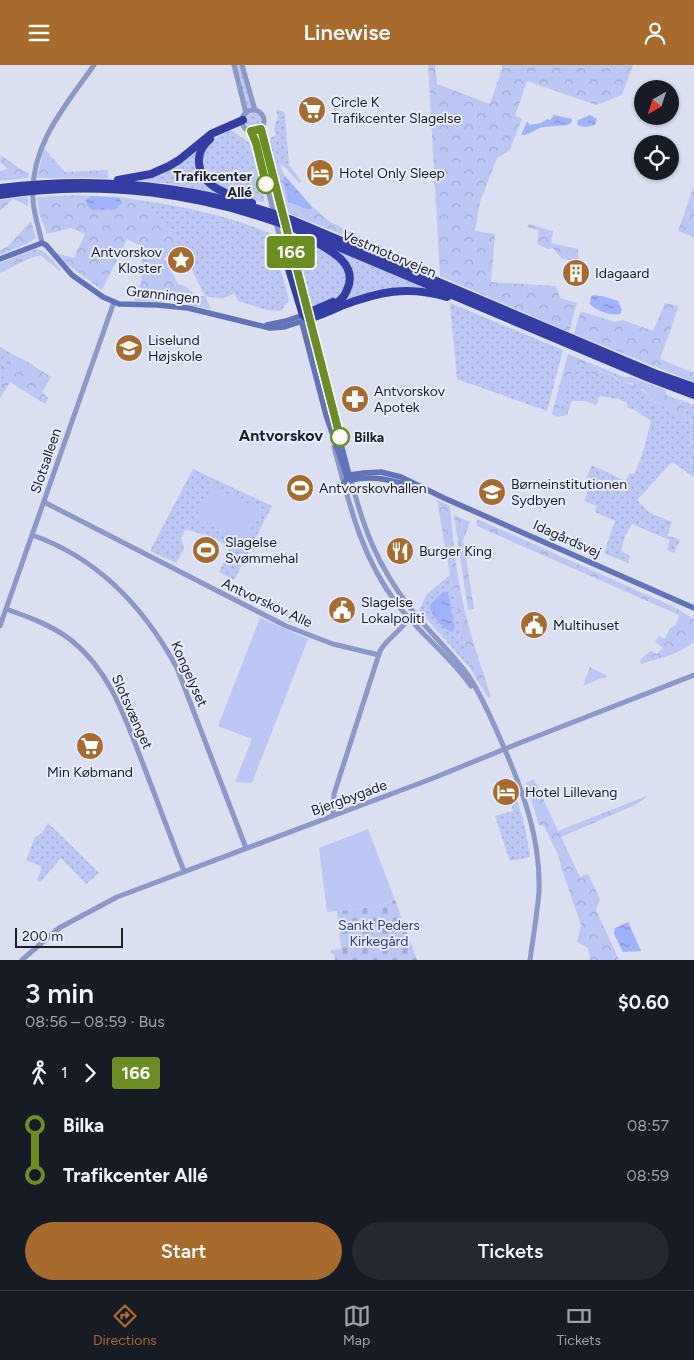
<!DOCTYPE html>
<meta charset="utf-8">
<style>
body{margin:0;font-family:Figtree,sans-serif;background:#242831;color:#f1f3f6;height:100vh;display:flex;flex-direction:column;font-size:19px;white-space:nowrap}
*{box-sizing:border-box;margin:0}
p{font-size:16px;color:#9ea1a6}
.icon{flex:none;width:28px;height:28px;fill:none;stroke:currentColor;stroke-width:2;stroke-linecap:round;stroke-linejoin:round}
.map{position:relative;height:895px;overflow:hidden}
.details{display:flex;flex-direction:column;background:#171b24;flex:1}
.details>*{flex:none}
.badge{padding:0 10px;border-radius:4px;font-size:18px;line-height:32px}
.needle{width:32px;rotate:219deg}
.controls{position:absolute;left:634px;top:15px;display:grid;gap:10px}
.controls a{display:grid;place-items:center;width:45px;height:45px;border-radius:50%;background:#171b24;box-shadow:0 1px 4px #0004;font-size:25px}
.scale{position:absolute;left:15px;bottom:12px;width:108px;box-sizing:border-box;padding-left:5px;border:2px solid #1e2026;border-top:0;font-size:14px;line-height:18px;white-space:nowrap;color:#1e2026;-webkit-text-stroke:4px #e7ecff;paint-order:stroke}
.map>.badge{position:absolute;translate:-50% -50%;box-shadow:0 0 0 2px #fff}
.legs{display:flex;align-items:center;gap:8px;height:55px;padding:0 25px;font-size:16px}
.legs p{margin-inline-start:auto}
.head{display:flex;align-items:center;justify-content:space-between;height:85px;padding:0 25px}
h1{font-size:28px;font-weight:600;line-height:38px}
.cta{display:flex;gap:10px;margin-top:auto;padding:10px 25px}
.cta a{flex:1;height:58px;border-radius:30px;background:#a76b2e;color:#fff;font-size:20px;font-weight:600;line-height:58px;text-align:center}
.cta a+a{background:#242831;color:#f1f3f6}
ul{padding:0 25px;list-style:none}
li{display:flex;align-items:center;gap:18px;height:50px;font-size:19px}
li i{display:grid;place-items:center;width:8px;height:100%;margin:0 6px;background:currentColor}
li i::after{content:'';width:12px;height:12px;margin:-6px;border:4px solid;border-radius:50%;background:#171b24}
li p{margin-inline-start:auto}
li:first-child i{background:linear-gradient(#0000 50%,currentColor 0)}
li:last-child i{background:linear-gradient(currentColor 50%,#0000 0)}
header{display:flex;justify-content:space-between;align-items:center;height:65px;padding:0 25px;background:#a76b2e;color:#fff;font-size:22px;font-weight:600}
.tabs{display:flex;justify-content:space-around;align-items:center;height:70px;border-top:1px solid #363941;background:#171b24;font-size:14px;color:#9ea1a6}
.tabs a{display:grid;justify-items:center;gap:2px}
.tabs .on{color:#a76b2e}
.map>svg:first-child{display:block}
</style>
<header><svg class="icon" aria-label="menu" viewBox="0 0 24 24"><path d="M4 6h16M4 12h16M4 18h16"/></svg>Linewise<svg class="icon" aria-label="person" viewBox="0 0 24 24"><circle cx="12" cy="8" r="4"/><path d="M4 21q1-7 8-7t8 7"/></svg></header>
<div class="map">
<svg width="694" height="895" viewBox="0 0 694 895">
<defs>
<pattern id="grass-dots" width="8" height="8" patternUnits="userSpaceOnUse" patternTransform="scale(1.25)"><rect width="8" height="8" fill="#bcc8f3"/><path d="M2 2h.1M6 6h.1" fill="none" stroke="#a1acd0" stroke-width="1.8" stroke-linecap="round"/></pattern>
<pattern id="forest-crowns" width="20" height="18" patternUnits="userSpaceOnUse" patternTransform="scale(1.25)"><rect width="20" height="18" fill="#bcc8f3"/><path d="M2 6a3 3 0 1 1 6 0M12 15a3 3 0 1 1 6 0" fill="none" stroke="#a1acd0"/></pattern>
<pattern id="cemetery-stones" width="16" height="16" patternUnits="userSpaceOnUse" patternTransform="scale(1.25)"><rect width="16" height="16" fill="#bcc8f3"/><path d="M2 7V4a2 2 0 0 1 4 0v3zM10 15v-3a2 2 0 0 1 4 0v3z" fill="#a1acd0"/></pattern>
<pattern id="water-ripples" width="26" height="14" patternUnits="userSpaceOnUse" patternTransform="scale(1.25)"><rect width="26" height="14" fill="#a0b2f9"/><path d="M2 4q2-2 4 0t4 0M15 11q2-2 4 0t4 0" fill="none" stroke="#8290c9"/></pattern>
</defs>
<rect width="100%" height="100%" fill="#dadff1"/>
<!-- grass -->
<g fill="url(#grass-dots)">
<path d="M236 0H241L252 43 247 45Z"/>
<path d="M279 45 284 47 285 51 289 100 301 116 299 118 286 103 279 99 274 86 278 83 271 75 270 73 276 70 274 64 278 51 276 46Z"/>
<circle cx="253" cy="56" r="8"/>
<path d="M231 65 250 78 265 137 253 136 211 118 201 100 202 90 212 75Z"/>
<path d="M260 67 278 144 275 143 255 69Z"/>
<path d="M203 78 197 98 220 129 165 118 131 115 143 113Z"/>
<path d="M145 136C188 143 231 151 271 169L289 235 281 246 267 245 238 236 234 228C226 235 215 233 205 231L180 181Z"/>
<path d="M293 171C313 180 347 189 346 216 346 235 327 238 312 243Z"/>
<path d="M327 181 429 224C395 218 366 230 334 241L352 209Z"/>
<path d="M450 238 563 285 547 346 457 314Z"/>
<path d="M0 282 14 290 8 296V304L0 321Z"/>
<path d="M583 299C595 307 611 307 621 318 639 319 643 325 655 338L669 339 680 356 686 355 680 335 694 340V412L672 397 637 435 650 448 672 457 667 470 680 475 674 488 667 485 670 475 632 459 625 471 621 486 630 491 628 498 604 488 615 456 595 447 597 441 584 436 592 417 586 414 592 400 625 416 630 408 634 409 642 390 651 356 635 345 627 342 628 338 618 334 600 331 596 340 586 336H572L567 350 557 352 565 324 575 301Z"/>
<path d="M193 404 272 441 234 515 219 507 229 487 225 479 205 469 203 470 193 466 185 465 181 473 184 484 176 498 150 486Z"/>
<path d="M450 510 470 603 419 545 427 529Z"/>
<path d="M517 735 525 762 530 792 510 796 495 751 513 746 511 738Z"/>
<path d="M48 758 99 808 86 819 61 793 40 817 37 815 42 802 26 795 35 772 42 768Z"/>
</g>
<!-- forest -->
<g fill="url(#forest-crowns)">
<path d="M428 0H435L437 19 490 39 502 4V0H633L622 30 596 40 527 16 515 51 522 54 510 85 497 93 480 137 475 166 495 169 491 217 556 221 560 233 577 238 569 267 440 211Z"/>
<path d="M268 75H271L278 83 274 87 285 111 283 113 310 145 314 143 330 157 373 178 374 180 373 182 286 147Z"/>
<path d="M44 83 65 107 108 105V113H37Z"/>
<path d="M1 90 20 104 29 108 28 113 0 116V106L8 104 0 97Z"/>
<path d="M694 121V172L678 166Z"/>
<path d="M76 130 121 132 145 136 180 181 164 193 178 219 187 222 196 231H205L211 244 174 237 134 236 141 218 143 182 127 174 102 225 68 200 58 189 74 193 85 169 71 163 47 169 39 148 37 132Z"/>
<path d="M28 131V141L13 134 0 146V135Z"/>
<path d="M31 156 36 173 26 179 0 190V185L8 181Z"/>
<path d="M529 159 553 166 551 178 578 184 579 196 562 194 553 183 548 184 537 179 539 165 527 162Z"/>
<path d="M36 184C47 185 54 197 61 205L60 206 40 190 26 195 0 208V198Z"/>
<path d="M665 238 679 241 660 294 694 308V317L574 269 580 248 583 247 615 257 623 255 653 266Z"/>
<path d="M568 289 624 312H631L666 325V330L680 335 686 355 680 356 669 339 655 338 643 324H635L633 318H621L616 312 598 305 600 311 597 314H593L591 304 583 299 575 301 565 324 557 352 552 349Z"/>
<path d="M14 290 28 297 51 312 42 327 48 333 45 339 10 317 0 334V321L8 304V296Z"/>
<path d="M437 435 448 440 450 442C453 474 456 507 463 538 470 570 481 601 491 632L488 633 470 603 450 510Z"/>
<path d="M454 450 470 457 463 475 474 544 468 545Z"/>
<path d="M477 454 672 541 694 554C694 560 694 569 694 574 690 587 653 595 641 599L640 595 650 586 657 589 663 583 655 577 659 571 665 574 670 563 676 560 679 550 477 461Z"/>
<path d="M590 602 607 611 583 621Z"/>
<path d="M534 714 558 766 649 730 635 740 561 772 580 812 588 809 600 834 596 845 619 895H590L588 883 577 877 581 860 561 802 559 792 544 761 539 760 526 718Z"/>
</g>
<!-- cemetery -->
<path fill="url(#cemetery-stones)" d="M395 835 417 895H335L334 889H331V885L341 884 337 846 375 842Z"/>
<!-- garden -->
<g fill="#bcc8f3">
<path d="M212 421 261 446 245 477 196 452Z"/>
<path d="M260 553 308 574 252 718 235 717 252 674 218 661Z"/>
<path d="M368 764 395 835 375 842 327 847 319 783Z"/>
</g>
<!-- water -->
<g fill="url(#water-ripples)">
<path d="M554 50 572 54V57L568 60C559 61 552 61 544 62 535 63 530 71 521 70L527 57 530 60 541 58 547 54 550 55Z"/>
<path d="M590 50 597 54 595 60 585 62 577 60 578 55Z"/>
<path d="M285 111 313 143 310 145 288 137 283 113Z"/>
<path d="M92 131 119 133 122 138 116 144 92 145 86 139V135Z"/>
<path d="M593 230 602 231 618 236 622 245 620 249C612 251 596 246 590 239L591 232Z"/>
<path d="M444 526 448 528 455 564 452 567C442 564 432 551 429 541Z"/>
<path d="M628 857 641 886 623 887 614 869 615 863Z"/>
</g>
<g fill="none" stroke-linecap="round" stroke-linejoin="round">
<!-- tertiary -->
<g stroke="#8b98c8" stroke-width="5">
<path d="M234 0 246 48"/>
<path d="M242 0 255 45"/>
<circle cx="253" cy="56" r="11"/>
<path d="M261 64 317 284"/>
<path d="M251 66 256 77 285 194"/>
<path d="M42 178C39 162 33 148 33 133 30 80 66 40 94 0"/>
<path d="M334 382C349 438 361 492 397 539 420 569 450 591 471 621"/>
<path d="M350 411C363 463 378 502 411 544 429 567 451 587 468 610 482 631 492 655 502 678 523 726 541 774 539 827 537 850 533 873 530 895"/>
<path d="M44 437 286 561 333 579 379 590"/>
<path d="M32 470C98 493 144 542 177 603L246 783"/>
<path d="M6 544C29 552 51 560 71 575 111 607 125 653 143 699 157 735 170 771 184 806"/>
<path d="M0 561 114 237"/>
<path d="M333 750 334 729 380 586C388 572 403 565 410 551"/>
<path d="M22 895 59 863 117 832 431 714 517 679 694 610"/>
</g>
<!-- secondary -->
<g stroke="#6373ba" stroke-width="5.5">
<path d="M0 194 42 178 46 180 72 210 103 232 119 239 157 240 188 243 270 263 284 262 309 254"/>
<path d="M304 254 324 313 349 410"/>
<path d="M302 258 326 350 347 412 351 415C373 410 392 415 414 422"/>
<path d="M267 260 286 256 306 249"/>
<path d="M344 418 349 410 364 408 381 407 401 412 444 433 694 543"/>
</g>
<!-- motorway -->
<g stroke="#333da3" stroke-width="8">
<path d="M210 74C203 80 198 88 199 98 201 124 233 130 252 138"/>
<path d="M118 115 151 109 169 101 179 95 211 69 243 55"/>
<path d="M0 123C99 111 198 120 292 155L654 308 694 322"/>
<path d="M0 130C100 114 204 128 298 165L649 313 694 330"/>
<path d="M312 175C330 185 359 199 347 225 344 233 338 238 331 242"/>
<path d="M285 191 303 250 308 254C319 251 330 246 341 241 378 227 407 220 447 232"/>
<path d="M310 247 333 237"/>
</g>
</g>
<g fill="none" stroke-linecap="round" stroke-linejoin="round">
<!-- line-1 casing -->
<g stroke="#fff" stroke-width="11">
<path id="line-1" d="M266 119 256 78 251 66 261 64 340 372"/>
</g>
<!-- line-1 -->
<use href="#line-1" stroke="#6b8e23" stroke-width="8"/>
</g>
<!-- icons -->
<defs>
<g id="supermarket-disc" transform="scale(1.4375)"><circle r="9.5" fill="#a76b2e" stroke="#e7ecff"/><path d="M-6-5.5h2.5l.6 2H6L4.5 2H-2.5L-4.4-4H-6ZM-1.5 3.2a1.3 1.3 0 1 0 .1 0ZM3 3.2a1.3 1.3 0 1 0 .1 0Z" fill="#fff"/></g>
<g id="hotel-disc" transform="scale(1.4375)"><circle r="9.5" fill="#a76b2e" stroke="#e7ecff"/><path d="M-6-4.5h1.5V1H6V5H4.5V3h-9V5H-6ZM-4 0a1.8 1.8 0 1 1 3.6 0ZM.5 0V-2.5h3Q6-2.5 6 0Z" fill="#fff"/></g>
<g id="sight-disc" transform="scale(1.4375)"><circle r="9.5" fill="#a76b2e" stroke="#e7ecff"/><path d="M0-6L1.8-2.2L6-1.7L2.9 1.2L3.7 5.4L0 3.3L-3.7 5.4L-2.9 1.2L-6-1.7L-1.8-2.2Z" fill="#fff"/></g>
<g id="building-disc" transform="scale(1.4375)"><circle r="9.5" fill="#a76b2e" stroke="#e7ecff"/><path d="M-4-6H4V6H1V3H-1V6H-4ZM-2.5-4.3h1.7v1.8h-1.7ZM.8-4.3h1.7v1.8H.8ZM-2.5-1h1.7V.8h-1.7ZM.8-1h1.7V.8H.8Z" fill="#fff"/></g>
<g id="university-disc" transform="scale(1.4375)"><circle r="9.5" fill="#a76b2e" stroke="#e7ecff"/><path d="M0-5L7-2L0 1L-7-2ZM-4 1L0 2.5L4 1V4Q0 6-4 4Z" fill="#fff"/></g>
<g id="pharmacy-disc" transform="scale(1.4375)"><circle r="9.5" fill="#a76b2e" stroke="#e7ecff"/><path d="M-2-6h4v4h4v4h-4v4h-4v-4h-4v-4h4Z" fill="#fff"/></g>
<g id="stadium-disc" transform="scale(1.4375)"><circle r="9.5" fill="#a76b2e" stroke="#e7ecff"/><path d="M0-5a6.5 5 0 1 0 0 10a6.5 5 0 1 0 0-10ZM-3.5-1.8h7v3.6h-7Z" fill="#fff"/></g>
<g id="school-disc" transform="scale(1.4375)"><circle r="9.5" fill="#a76b2e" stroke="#e7ecff"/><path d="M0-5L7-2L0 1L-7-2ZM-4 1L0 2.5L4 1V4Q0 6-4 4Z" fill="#fff"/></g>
<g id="restaurant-disc" transform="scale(1.4375)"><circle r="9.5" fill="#a76b2e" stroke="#e7ecff"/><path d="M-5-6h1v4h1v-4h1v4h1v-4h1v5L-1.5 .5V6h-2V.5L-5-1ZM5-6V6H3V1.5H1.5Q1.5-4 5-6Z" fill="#fff"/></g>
<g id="civic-disc" transform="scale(1.4375)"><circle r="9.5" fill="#a76b2e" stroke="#e7ecff"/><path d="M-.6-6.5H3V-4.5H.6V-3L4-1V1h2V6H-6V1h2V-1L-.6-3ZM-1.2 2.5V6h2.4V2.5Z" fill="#fff"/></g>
</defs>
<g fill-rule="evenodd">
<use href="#supermarket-disc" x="312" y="45"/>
<use href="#hotel-disc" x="320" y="108"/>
<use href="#sight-disc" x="181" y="195"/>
<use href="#building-disc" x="576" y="208"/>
<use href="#university-disc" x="129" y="283"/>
<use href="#pharmacy-disc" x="355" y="334"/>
<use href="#stadium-disc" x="300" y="423"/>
<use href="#school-disc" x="492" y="427"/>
<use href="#stadium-disc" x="206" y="485"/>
<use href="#restaurant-disc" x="400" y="486"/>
<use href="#civic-disc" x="342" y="545"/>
<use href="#civic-disc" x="534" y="560"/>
<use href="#supermarket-disc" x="90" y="681"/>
<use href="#hotel-disc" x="506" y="727"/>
</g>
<!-- markers -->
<g fill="#fff" stroke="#6b8e23" stroke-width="2.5">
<circle cx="266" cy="119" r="9"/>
<circle cx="340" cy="372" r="9"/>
</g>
<g text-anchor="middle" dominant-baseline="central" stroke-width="4" stroke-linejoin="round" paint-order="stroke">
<!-- poi labels -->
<g font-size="14" fill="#1e2026" stroke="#e7ecff" text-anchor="start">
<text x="331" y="37">Circle K<tspan x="331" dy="16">Trafikcenter Slagelse</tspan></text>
<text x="339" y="108">Hotel Only Sleep</text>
<text x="162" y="187" text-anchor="end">Antvorskov<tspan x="162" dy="16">Kloster</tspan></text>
<text x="595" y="208">Idagaard</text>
<text x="148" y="275">Liselund<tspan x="148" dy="16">Højskole</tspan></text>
<text x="374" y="326">Antvorskov<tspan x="374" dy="16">Apotek</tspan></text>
<text x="511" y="419">Børneinstitutionen<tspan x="511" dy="16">Sydbyen</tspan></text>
<text x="319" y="423">Antvorskovhallen</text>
<text x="225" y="477">Slagelse<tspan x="225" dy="16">Svømmehal</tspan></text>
<text x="419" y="486">Burger King</text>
<text x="361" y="537">Slagelse<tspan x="361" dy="16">Lokalpoliti</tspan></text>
<text x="553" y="560">Multihuset</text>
<text x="90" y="707" text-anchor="middle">Min Købmand</text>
<text x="525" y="727">Hotel Lillevang</text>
</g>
<!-- stop labels -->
<g font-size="14" font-weight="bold" fill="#1e2026" stroke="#e7ecff" text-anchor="end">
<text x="252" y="111">Trafikcenter<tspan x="252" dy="16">Allé</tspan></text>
<text x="354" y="372" text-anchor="start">Bilka</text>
</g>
<!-- street labels -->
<g font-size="14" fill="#1e2026" stroke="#e7ecff">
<text transform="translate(389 189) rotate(23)">Vestmotorvejen</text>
<text transform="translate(163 230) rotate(6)">Grønningen</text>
<text transform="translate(46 396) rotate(-71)">Slotsalleen</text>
<text transform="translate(567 474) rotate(24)">Idagårdsvej</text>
<text transform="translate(267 538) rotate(25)">Antvorskov Alle</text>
<text transform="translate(189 609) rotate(66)">Kongelyset</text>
<text transform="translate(132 647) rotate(66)">Slotsvænget</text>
<text transform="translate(349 733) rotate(-20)">Bjergbygade</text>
</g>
<!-- park labels -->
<g font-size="14" fill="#323d8d" stroke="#e7ecff">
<text x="379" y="860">Sankt Peders<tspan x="379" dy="16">Kirkegård</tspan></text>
</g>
<!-- quarter labels -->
<g font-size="16" font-weight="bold" fill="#1e2026" stroke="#e7ecff">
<text x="281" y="370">Antvorskov</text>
</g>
</g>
</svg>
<div class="controls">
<a><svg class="needle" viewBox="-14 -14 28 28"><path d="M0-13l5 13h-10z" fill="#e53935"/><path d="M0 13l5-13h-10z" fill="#9ea1a6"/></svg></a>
<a><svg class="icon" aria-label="locate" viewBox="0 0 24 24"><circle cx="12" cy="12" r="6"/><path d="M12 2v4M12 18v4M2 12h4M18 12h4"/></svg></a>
</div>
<div class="scale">200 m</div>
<b class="badge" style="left:291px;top:187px;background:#6b8e23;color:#fff">166</b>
</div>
<section class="details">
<div class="head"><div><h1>3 min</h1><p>08:56 – 08:59 · Bus</p></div><b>$0.60</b></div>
<div class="legs"><svg class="icon" aria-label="walk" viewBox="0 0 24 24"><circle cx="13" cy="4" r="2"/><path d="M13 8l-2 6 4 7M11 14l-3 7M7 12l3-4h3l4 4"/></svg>1<svg class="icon" aria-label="forward" viewBox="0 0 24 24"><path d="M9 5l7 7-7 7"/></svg><b class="badge" style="background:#6b8e23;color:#fff">166</b></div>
<ul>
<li><i style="color:#6b8e23"></i><b>Bilka</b><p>08:57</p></li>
<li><i style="color:#6b8e23"></i><b>Trafikcenter Allé</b><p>08:59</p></li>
</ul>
<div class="cta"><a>Start</a><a>Tickets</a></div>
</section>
<nav class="tabs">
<a class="on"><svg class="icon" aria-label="directions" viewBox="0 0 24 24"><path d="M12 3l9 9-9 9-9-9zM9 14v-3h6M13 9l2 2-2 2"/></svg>Directions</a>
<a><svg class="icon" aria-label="map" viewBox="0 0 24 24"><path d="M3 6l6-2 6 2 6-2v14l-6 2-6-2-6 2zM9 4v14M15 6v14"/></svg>Map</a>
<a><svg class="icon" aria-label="tickets" viewBox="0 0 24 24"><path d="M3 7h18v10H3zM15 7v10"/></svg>Tickets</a>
</nav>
